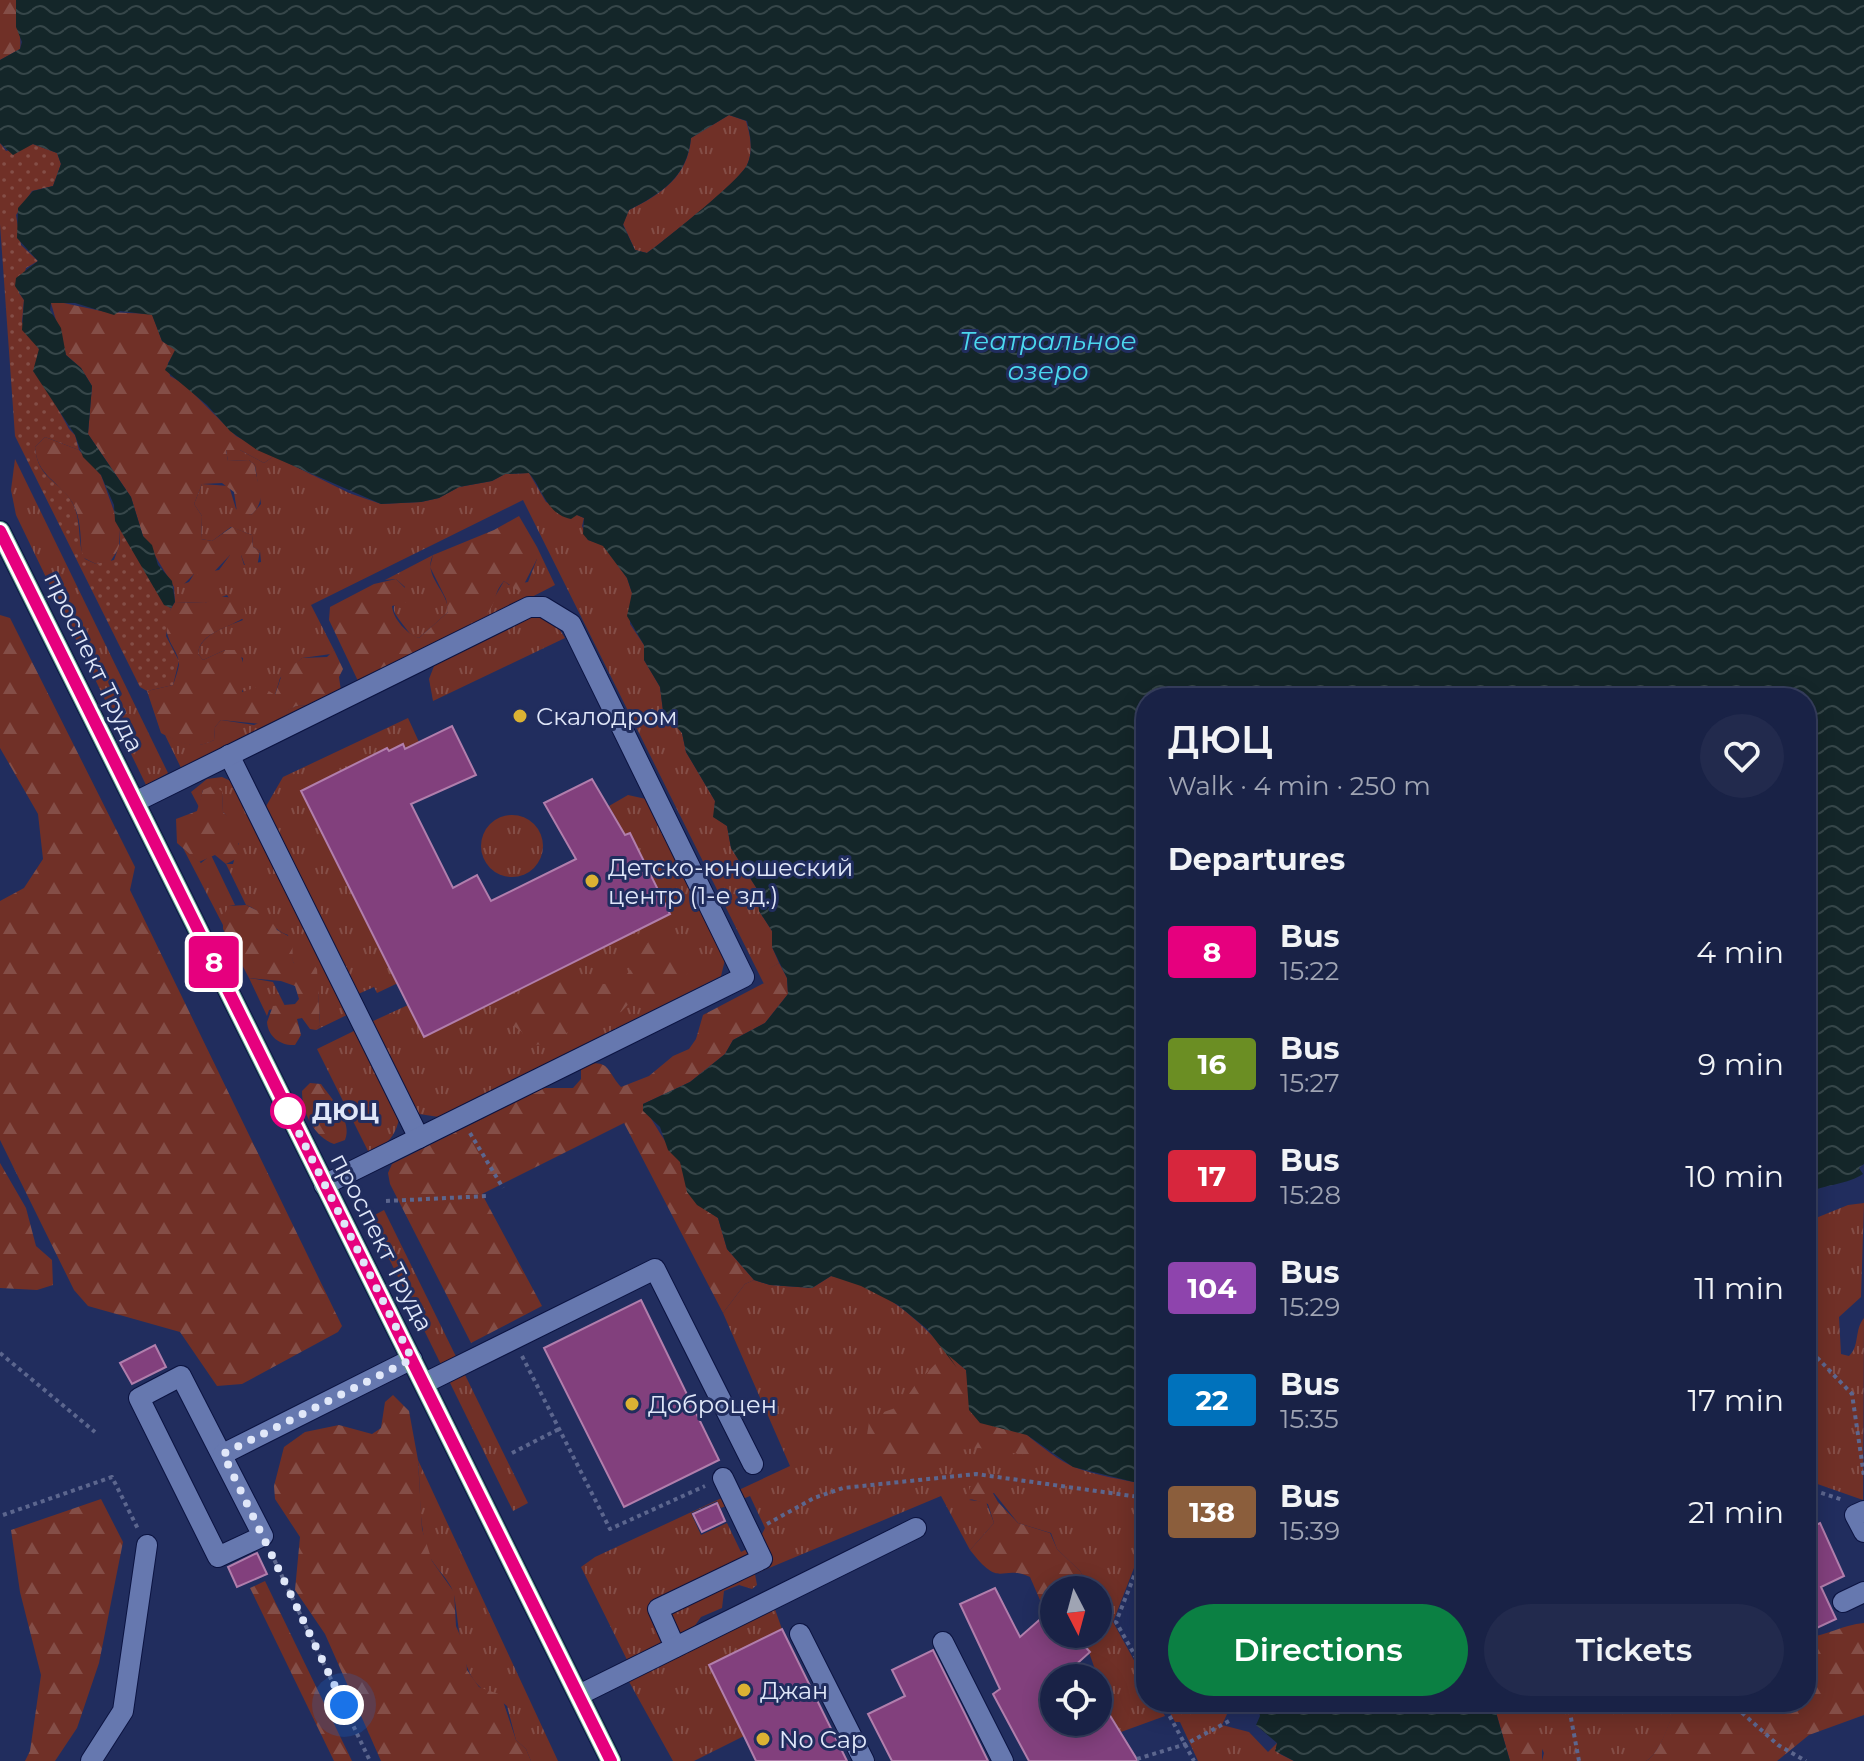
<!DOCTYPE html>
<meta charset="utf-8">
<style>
body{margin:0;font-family:Montserrat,sans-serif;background:#222a4d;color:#f1f3f6;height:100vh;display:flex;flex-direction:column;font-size:30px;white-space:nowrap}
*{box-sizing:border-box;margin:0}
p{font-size:26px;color:#9fa4b3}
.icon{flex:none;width:44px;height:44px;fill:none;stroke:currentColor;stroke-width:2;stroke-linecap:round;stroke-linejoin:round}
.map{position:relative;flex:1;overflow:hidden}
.panel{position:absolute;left:1136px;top:688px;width:680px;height:1024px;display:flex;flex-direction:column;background:#192246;border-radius:32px;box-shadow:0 4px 20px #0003,0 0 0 2px #373f5f}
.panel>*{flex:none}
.badge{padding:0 16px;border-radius:6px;font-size:28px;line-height:52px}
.needle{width:52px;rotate:174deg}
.buttons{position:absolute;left:1040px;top:1576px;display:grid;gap:16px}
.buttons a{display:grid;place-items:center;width:72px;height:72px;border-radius:50%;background:#192246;box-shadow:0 4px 20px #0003,0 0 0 2px #373f5f;font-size:40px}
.you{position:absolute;width:40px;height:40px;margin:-20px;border:6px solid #fff;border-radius:50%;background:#1a73e8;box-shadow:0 0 0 12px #1a73e833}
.map>.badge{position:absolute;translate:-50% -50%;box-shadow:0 0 0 4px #fff}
h2{padding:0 32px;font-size:30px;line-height:72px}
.round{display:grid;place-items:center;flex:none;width:84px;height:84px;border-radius:42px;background:#222a4d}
.headline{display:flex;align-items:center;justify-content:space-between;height:136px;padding:0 32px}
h1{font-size:38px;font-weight:600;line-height:60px}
.primary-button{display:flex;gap:16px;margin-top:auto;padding:16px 32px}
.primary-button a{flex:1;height:92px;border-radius:48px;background:#0b8043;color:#fff;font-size:32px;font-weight:600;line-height:92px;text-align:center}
.primary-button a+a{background:#222a4d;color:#f1f3f6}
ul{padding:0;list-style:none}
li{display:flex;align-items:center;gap:24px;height:112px;padding:0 32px}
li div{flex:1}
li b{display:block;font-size:30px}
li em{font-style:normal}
li .badge{min-width:88px;font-weight:700;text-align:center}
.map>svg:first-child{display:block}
</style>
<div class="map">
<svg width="1864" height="1761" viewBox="0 0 1864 1761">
<defs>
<pattern id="grass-tufts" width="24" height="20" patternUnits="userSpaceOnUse" patternTransform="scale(2)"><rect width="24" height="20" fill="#703027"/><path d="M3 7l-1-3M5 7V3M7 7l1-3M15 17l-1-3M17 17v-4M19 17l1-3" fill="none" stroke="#844e47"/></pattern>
<pattern id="forest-firs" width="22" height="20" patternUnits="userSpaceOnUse" patternTransform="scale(2)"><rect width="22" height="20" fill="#703027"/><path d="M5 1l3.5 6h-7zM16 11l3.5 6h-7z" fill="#844e47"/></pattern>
<pattern id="park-dots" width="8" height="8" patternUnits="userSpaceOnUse" patternTransform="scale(2)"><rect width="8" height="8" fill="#703027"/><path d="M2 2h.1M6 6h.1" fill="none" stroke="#844e47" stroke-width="1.8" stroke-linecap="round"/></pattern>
<pattern id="water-waves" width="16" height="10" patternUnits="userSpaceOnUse" patternTransform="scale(2)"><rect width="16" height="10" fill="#142629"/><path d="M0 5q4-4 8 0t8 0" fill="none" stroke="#364649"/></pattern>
</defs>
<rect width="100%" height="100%" fill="#212d5e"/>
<!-- grass -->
<g fill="url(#grass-tufts)" fill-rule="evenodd">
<path d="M729 115 746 121C750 134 754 151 747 165 741 180 664 241 647 253L635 250 623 224 629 210C662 194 688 176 691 138Z"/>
<path d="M226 450H240L264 463 274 456 349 493 381 504 421 502 439 498 459 487 492 481 505 474 529 473 546 502 584 518 582 526 588 540 603 545 627 578 632 593 630 624 644 645V660L660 687 663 711 682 733 686 752 715 801 714 817 727 826 731 848 757 889 759 911 772 931V947L779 963 769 969V981L764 984 523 500 311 605 334 650 331 654 302 658 280 678 275 695 245 694 241 688 243 658 225 650 203 660 198 654C199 635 227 626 243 620L227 595 205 603 175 602 174 587 189 582 194 574 219 570 230 555H241L244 565 261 562 260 551 253 547 252 535 231 527 212 541 201 539 202 516 194 504 202 484 229 486 236 509 251 515 261 504 255 465 249 460 228 461Z"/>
<path d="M15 459 168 773 146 785 16 515 11 490Z"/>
<path d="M537 547 555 585 421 654 483 617 504 581 509 585 528 582 537 559Z"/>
<path d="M433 555C422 576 449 591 448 612L419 638C409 635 410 633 404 626 388 605 393 610 405 587L396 579 385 580Z"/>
<path d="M532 612 556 624 565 638 433 701 429 679 436 661Z"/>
<path d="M312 705 182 770 165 735C184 743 194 750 214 740L215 727 221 720 254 725 296 706Z"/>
<path d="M408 718 419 742 405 749 402 745 398 983 377 993 374 987 356 995 265 808 283 777Z"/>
<path d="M222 777 233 782 351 1013 316 1030 320 1025 318 992 293 962 288 935C271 930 264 911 246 905L226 864H233L239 844C230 833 234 823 223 812L222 793 203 790 199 807 191 792 207 779Z"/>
<path d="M628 795 646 799 726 956 721 976 439 1117 419 1114 371 1022 408 1005 670 914 630 833 625 835 609 806Z"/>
<circle cx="512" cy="846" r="31"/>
<path d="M183 848 201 863 211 855 235 905 229 906 223 925Z"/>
<path d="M249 978 273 982 285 1006 269 1010 267 1016Z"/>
<path d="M358 1029 400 1114C397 1133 388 1148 368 1151L317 1049Z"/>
<path d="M1864 1203 1861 1297 1839 1317 1841 1354 1849 1356C1860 1346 1854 1330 1864 1318L1863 1500 1806 1480V1222L1848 1205Z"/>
<path d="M384 1210 528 1503 513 1511 369 1218Z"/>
<path d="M831 1276C922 1293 962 1383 1028 1436 1041 1446 1059 1461 1074 1467 1096 1476 1123 1479 1146 1485V1537L1113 1622 1146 1682V1702H1157L1165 1716 1121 1732 1101 1701 1098 1678 1084 1638 1098 1634V1590H1091L1080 1571 1057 1549 1051 1533 1018 1523 994 1493 969 1500 986 1502 994 1523 970 1550 941 1496 755 1574 757 1585 752 1589 739 1585 724 1591 722 1608 701 1617 677 1651 772 1601 782 1629 709 1665 744 1736 694 1761H673L627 1678 634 1674 581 1567 595 1557 790 1466 723 1313 745 1284 754 1280 770 1285 812 1288ZM750 1496 765 1528 757 1544 741 1552 727 1523 701 1535 691 1513 717 1501 721 1508Z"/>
<path d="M418 1460 558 1761H531L526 1749 516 1740 507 1706C498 1698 484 1692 477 1684 459 1664 459 1621 454 1595 451 1580 434 1568 428 1553 418 1522 421 1491 418 1460Z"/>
<path d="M1164 1702H1215L1227 1714 1222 1725 1249 1732 1268 1752 1277 1743 1280 1754 1294 1761H1198L1180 1722H1175Z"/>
<path d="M1519 1702H1679C1669 1719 1663 1751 1646 1761H1542L1544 1753Z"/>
</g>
<!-- forest -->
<g fill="url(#forest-firs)">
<path d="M0 0H16C17 10 22 43 20 49L0 60Z"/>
<path d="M59 302 106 312 152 314 162 341 176 350 168 363 170 376 184 384 236 436 274 456 264 463 240 450H226L228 461 249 460 255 465C256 485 269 499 251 515L237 512 234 492 222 483 202 484 194 504 202 516 201 539 212 541 232 527 252 535 253 547 260 551 257 567 246 568 241 555H230L210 576 194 574 181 587H174L143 536 131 497 88 434 92 386 81 368 66 355 51 303Z"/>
<path d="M45 437 79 450 101 475 120 528 119 548 110 562 96 564 82 557C80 538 82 519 72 502 58 480 37 476 35 447Z"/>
<path d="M519 516 537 547V559L520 592 504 581C494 591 496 604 487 614 456 643 397 662 358 681L329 620 330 607 374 584 396 579 412 595 410 601 392 606C393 619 407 634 419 638L448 612 446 599 430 567 433 555 494 530Z"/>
<path d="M218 596 242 599 246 616C231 628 199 632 198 654L203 660 225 650H239L244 666 242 692 261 686 275 695 282 674 302 658 327 657 334 650 343 669 339 677 341 691 312 705 296 706 261 724 221 720 215 727 214 740C194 751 180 743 161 733L147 691 173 685C175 679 178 671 179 665 180 647 153 636 175 602L205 603Z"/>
<path d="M0 615 10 618 135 867 130 890 342 1326 338 1332 242 1384 217 1386 180 1332 88 1306 74 1290 0 1140V901L24 888 43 859 38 814 0 748Z"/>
<path d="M212 786 222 791 223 812 233 822C233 836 242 844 240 857L226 864 215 855 199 862 177 843 176 819 197 811 203 790Z"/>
<path d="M246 905 268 916 277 930 292 938 293 962 297 965 313 964 317 969 320 1025 316 1030 310 1029 302 1018 297 1019 301 1035 295 1045C281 1046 268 1037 267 1022L273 1006 295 1004 299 999 295 986 281 981 249 978 223 929V916L229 906Z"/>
<path d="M654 936 680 941 685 956 695 962 692 970 663 995 635 997 621 1012 588 1019 550 1044 530 1045 522 1032 504 1019 505 1010 541 995 563 980C576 977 587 984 601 984 634 985 635 953 654 936Z"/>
<path d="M779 963 787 978 788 994 765 1023 733 1040 725 1054 690 1082 643 1104C646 1111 674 1157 680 1161 690 1194 689 1197 718 1218L727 1249 754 1280 745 1284 723 1313 624 1123 482 1194 542 1306 471 1343 390 1184 388 1173 392 1164 484 1118 532 1088H573L581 1079V1066C610 1057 607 1072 621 1087L649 1076 673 1056 689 1049 696 1039 703 1015 768 981V969Z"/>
<path d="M310 1083 321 1084C332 1099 353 1122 345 1140L334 1144C314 1137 302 1112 302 1091Z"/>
<path d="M0 1163 26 1208 36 1246 52 1260 53 1285 37 1290 0 1288Z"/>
<path d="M946 1353 966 1370 968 1394 980 1423 1027 1435 1040 1447 1039 1452 1027 1455 979 1448 958 1450 934 1460 908 1455 884 1463 872 1460 865 1448 869 1422 878 1414 901 1406 915 1385Z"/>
<path d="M393 1395 409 1411 418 1460 422 1529 432 1561 454 1592 456 1626 465 1647 467 1670 479 1687 501 1695 516 1740 526 1749 531 1761H381L325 1634 295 1590 300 1537 275 1499 274 1486 284 1447 305 1432 339 1425 372 1434 381 1428 385 1402Z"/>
<path d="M976 1481H986L998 1502 1018 1523 1050 1533 1057 1549 1080 1571 1091 1590H1054V1609L1043 1607 1030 1577C999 1563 1002 1591 970 1550L994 1523 988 1504 967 1498 970 1487Z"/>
<path d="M101 1499 123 1542 99 1663 77 1728 55 1761H25L30 1751 41 1675 20 1592 11 1530Z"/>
<path d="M265 1581 352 1761H334L250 1588Z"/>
<path d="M1864 1623V1715L1809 1735 1777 1761H1646C1663 1751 1668 1719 1679 1702H1806V1638C1827 1635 1843 1625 1864 1623Z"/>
<path d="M1493 1702H1519L1542 1738V1761H1510Z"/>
</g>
<!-- park -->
<path fill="url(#park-dots)" d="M0 143 6 151 33 144 57 153 61 164 53 186 32 191 16 215 21 245 38 261 26 268 19 293 24 300 22 322 39 349 44 383 69 429 75 435 79 450 45 437 35 447C38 481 60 479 73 504 82 521 77 546 85 559L96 564 114 560 120 543V528L164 604 171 608 166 636 179 661 173 685 147 691 140 687 15 436 0 224Z"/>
<!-- water -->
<g fill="url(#water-waves)" fill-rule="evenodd">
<path d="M16 0H1864V1164L1859 1168 1863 1174C1849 1184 1824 1185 1806 1193V698H1146V1485L1073 1467 1027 1435 980 1423 969 1410 966 1370 948 1355 957 1368 927 1329 898 1305 861 1286 831 1276 812 1288 770 1285 754 1280 727 1249 718 1218 697 1205 687 1192 680 1162 668 1150 660 1127 643 1111V1104L690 1082 725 1054 733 1040 765 1023 788 994 787 978 772 947V931L759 911 757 889 731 848 727 826 713 817 715 801 686 752 682 733 663 711 660 687 644 660V645L627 616 632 593 627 578 603 546 588 540 583 534 584 518 577 515 571 519C546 514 543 489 529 473L505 474 492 481 459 487 439 498 421 502 381 504 257 450 230 431 207 405 165 370 175 350 162 341 152 315 120 311 114 315 75 303H51L50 310 61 328 66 355 81 368 92 386 88 434 131 497 143 536 152 545 158 565 172 581 175 602 171 608 164 605 115 521 114 505 101 475 83 457 75 435 33 371 39 349 22 330 24 300 15 286 16 278 38 261 17 238 18 208 33 191 53 186 61 164 57 153 33 144 13 155 0 143V60L20 49 22 42 16 27ZM729 115 747 121C750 134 754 151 747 165 740 180 664 241 647 253L635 250 623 225 629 210C662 193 687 177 691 138Z"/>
<path d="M1249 1702H1493L1510 1761H1294L1275 1751 1277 1743 1256 1725 1260 1716 1258 1707Z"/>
</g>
<!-- building -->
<g fill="#82407d" stroke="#b17eac" stroke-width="2">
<path d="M452 726 476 775 411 804 453 888 477 875 491 901 576 859 544 803 592 779 625 835 630 833 670 914 424 1037 301 791 387 748 389 751 403 744 405 749Z"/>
<path d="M641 1300 719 1460 624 1507 544 1348Z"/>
<path d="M155 1345 166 1367 132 1384 120 1363Z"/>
<path d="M717 1503 725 1521 702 1532 693 1514Z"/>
<path d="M1820 1523 1844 1576 1821 1587 1836 1619 1806 1633V1530Z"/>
<path d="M257 1553 267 1574 237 1587 228 1567Z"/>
<path d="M995 1588 1020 1637 1054 1607V1634H1074L1090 1652 1061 1678H1054V1722H1098V1696L1138 1761H1029L993 1694 1000 1689 960 1604Z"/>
<path d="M782 1629 847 1761H756L744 1736 709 1665Z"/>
<path d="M933 1650 965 1714 988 1761H892L868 1714 905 1696 892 1670Z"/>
</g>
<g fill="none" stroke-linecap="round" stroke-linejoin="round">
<!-- minor casing -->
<g stroke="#0b1341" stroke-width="22">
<g id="minor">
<path d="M229 755 419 1138"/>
<path d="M135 802 529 607H543L571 624 744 977 324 1185"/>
<path d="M181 1376 263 1536 218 1557 139 1398Z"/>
<path d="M425 1383 655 1269 753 1464"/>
<path d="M223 1454 412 1359"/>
<path d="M1864 1511 1855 1515 1864 1532"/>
<path d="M1843 1602 1864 1592"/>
<path d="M800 1634 864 1761"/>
<path d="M943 1642 1003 1761"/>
<path d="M675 1647 658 1609 762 1559 723 1478"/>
<path d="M579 1695 916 1528"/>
<path d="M91 1761 123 1711 147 1545"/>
</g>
</g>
<!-- major casing -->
<g stroke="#0b1341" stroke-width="22">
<path id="major" d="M0 531 611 1761"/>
</g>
<!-- path -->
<g stroke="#5c668e" stroke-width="4" stroke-dasharray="4 4" stroke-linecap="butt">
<path d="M470 1133 503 1188"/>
<path d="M386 1201 488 1196"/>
<path d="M1806 1346 1852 1394 1864 1476"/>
<path d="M0 1353 95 1432"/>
<path d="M522 1356 610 1529 705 1486"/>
<path d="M512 1453 559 1429"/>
<path d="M1806 1488 1843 1500"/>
<path d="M3 1515 112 1477 138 1529"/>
<path d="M767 1524 814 1498 843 1488 976 1474 1146 1498"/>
<path d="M1146 1546 1116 1622 1146 1675"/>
<path d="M271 1553 370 1761"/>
<path d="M1162 1702 1194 1761"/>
<path d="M1568 1702 1579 1761"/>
<path d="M1730 1702 1778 1745 1806 1761"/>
<path d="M1137 1759 1186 1744 1229 1721"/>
</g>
<!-- minor -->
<use href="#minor" stroke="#6678af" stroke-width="20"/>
<!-- major -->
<use href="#major" stroke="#62a08d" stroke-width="20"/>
</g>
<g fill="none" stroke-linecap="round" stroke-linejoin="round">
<!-- line casing -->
<g stroke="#fff" stroke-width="18">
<path id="line" d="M0 531 611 1761"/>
</g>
<!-- line -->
<use href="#line" stroke="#e6007e" stroke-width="12"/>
<!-- walk -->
<path stroke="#e0e7f9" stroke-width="8" stroke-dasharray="0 14.4" d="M288 1111 284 1103 412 1359 223 1454 344 1705"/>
</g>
<!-- markers -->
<g fill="#dbb233" stroke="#212d5e" stroke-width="3">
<circle cx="520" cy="716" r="8"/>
<circle cx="592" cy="881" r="8"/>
<circle cx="632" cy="1404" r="8"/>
<circle cx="744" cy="1690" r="8"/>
<circle cx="763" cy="1739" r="8"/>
</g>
<circle fill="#fff" stroke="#e6007e" stroke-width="4" cx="288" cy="1111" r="16"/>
<g text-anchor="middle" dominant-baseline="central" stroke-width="6" stroke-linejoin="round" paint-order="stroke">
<!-- street labels -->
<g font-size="24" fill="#e0e7f9" stroke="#212d5e">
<text transform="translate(94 662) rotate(64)">проспект Труда</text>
<text transform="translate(382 1242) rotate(63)">проспект Труда</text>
</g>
<!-- poi labels -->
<g font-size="24" fill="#e0e7f9" stroke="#212d5e" text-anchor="start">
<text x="536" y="716">Скалодром</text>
<text x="608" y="867">Детско-юношеский<tspan x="608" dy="28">центр (1-е зд.)</tspan></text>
<text x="648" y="1404">Доброцен</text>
<text x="760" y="1690">Джан</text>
<text x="779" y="1739">No Cap</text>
</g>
<!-- stop labels -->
<g font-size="24" font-weight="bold" fill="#e0e7f9" stroke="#212d5e" text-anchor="start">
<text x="312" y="1111">ДЮЦ</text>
</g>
<!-- water labels -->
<g font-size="26" font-style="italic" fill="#4bd8ee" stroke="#212d5e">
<text x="1048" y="341">Театральное<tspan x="1048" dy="30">озеро</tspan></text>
</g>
</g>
</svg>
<div class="buttons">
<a><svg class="needle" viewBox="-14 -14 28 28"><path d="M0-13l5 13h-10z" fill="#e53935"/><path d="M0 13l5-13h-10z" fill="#9fa4b3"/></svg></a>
<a><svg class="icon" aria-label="locate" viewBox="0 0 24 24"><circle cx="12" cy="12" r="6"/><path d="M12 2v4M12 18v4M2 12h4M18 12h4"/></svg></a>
</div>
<div class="you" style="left:344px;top:1705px"></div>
<b class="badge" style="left:214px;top:962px;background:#e6007e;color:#fff">8</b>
<section class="panel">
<div class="headline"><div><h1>ДЮЦ</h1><p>Walk · 4 min · 250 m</p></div><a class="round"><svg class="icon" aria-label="heart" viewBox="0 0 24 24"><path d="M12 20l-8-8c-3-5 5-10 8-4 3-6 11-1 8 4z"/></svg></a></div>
<h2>Departures</h2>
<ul>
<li><span class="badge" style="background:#e6007e;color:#fff">8</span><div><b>Bus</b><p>15:22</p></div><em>4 min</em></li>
<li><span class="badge" style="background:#6b8e23;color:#fff">16</span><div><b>Bus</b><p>15:27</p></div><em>9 min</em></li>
<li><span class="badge" style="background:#d7263d;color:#fff">17</span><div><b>Bus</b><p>15:28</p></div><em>10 min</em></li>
<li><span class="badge" style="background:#8e44ad;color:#fff">104</span><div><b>Bus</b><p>15:29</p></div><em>11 min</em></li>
<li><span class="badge" style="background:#0072bc;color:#fff">22</span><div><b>Bus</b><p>15:35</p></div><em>17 min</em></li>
<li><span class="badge" style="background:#8b5e3c;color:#fff">138</span><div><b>Bus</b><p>15:39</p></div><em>21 min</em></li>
</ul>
<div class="primary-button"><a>Directions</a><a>Tickets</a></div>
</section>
</div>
